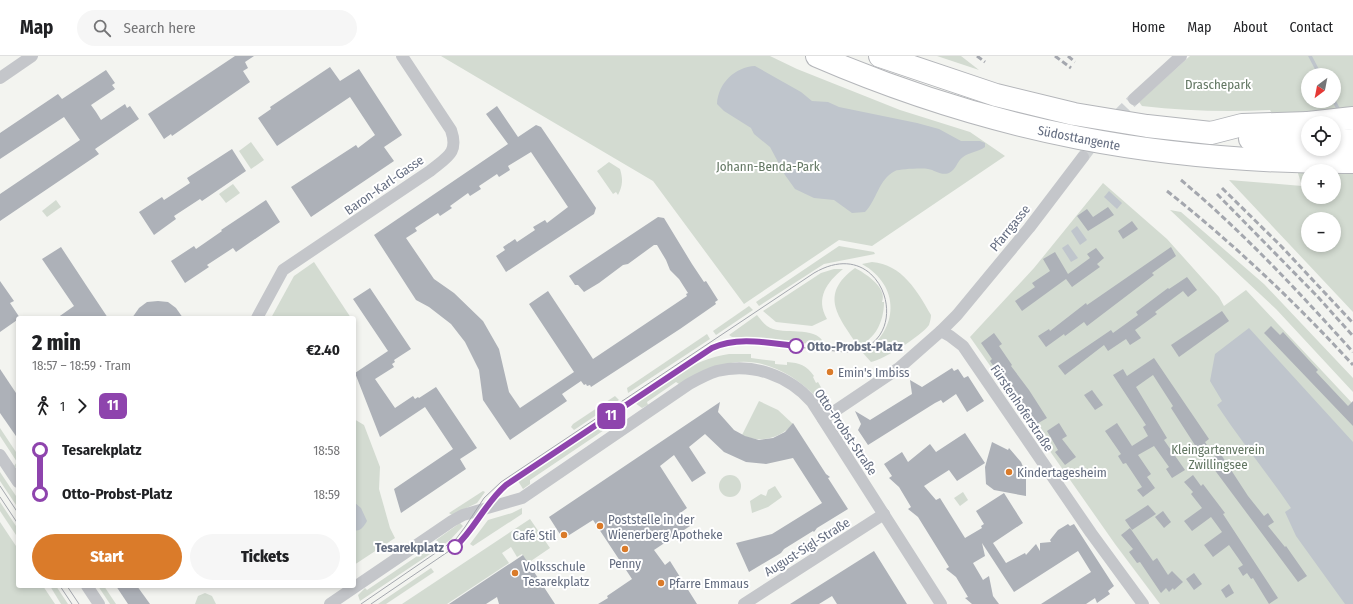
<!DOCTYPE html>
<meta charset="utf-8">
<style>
body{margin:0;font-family:"Fira Sans Condensed",sans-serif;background:#f6f6f6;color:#202124;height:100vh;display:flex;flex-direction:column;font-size:15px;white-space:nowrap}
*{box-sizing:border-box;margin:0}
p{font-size:13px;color:#757577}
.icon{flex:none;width:22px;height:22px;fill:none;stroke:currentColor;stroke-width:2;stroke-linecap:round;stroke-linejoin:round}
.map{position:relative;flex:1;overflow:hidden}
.side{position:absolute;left:16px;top:260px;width:340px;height:272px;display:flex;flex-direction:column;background:#fff;border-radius:4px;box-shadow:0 2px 6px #0003}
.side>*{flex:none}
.badge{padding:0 8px;border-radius:6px;font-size:14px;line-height:26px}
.needle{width:26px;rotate:212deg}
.buttons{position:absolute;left:1301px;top:12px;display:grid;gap:8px}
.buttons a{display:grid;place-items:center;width:40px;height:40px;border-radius:50%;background:#fff;box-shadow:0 2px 6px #0003;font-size:20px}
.map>.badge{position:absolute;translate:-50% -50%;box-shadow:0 0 0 2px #fff}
.legs{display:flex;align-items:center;gap:6px;height:44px;padding:0 16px;font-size:13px}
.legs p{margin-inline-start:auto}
.overview{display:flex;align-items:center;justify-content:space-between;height:68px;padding:0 16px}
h1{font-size:22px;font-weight:800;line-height:30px}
.button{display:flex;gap:8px;margin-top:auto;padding:8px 16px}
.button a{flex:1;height:46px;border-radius:24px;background:#da7b2a;color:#fff;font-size:16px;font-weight:800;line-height:46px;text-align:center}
.button a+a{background:#f6f6f6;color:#202124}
ul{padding:0 16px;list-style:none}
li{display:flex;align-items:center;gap:14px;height:44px;font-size:15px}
li i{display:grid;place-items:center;width:6px;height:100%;margin:0 5px;background:currentColor}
li i::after{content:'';width:10px;height:10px;margin:-5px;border:3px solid;border-radius:50%;background:#fff}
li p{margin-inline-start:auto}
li:first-child i{background:linear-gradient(#0000 50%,currentColor 0)}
li:last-child i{background:linear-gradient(currentColor 50%,#0000 0)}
header{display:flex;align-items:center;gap:24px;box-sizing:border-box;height:56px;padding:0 20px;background:#fff;border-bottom:1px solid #e0e0e0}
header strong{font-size:19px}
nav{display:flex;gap:22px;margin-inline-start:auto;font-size:14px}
.search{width:280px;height:36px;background:#f6f6f6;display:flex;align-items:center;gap:10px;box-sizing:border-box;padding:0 14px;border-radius:22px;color:#757577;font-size:15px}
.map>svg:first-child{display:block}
</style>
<header>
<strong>Map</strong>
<div class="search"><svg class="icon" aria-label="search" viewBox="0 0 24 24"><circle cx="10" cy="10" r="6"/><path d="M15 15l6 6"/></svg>Search here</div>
<nav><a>Home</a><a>Map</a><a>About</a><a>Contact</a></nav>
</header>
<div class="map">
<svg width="1353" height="548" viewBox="0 0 1353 548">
<rect width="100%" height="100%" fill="#f3f4f0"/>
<!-- green -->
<g fill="#d3dbd1" fill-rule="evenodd">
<path d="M441 0H770L797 13 900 54 970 76 1005 100 872 190 839 184 744 248 653 125Z"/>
<path d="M937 0H961L979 14Z"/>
<path d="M1190 0H1353V256L1229 124 1302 130 1291 95 1270 54C1227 56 1185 55 1142 50L1139 46ZM1308 19H1334V45H1308ZM1308 67H1334V93H1308ZM1308 115H1334V141H1308ZM1308 163H1334V189H1308Z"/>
<path d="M251 86 264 104 251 113 239 95Z"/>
<path d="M609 106 620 113C623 123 623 129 618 139L616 136 613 138 597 115Z"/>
<path d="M1103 127 1167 183 1219 241 1224 250 1246 234 1353 348V548H1160L1115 488 970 281 1034 212Z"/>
<path d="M233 128 240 137 226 147 219 138Z"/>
<path d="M56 144 61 151 47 161 42 155Z"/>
<path d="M1170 154 1181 156 1264 228 1353 322V336L1276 253Z"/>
<path d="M839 190 874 196 875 198 824 208 759 250 756 246Z"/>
<path d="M314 206 351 262H271L294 220Z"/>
<path d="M872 206C902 208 918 236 931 259 931 262 930 266 929 269 921 280 885 303 871 306L863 297C899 274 901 230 862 208Z"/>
<path d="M855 212C863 216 888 231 882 246H884C884 267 874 284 858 290 839 261 818 239 855 212Z"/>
<path d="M834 213H843C827 226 815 242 827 263L812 270 776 266 763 255 821 217Z"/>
<path d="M749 250 753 254 716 279 713 275Z"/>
<path d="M757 259C761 264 766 271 773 273 787 278 820 270 824 289L732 281 729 279Z"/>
<path d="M707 278 710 283 628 337 627 332Z"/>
<path d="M729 298H751V302L775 305V308L787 309V306C800 307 806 309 814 320L813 321 816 327 818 326 822 333 814 339C793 318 762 301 731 307 715 310 694 321 679 328L676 326 647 346 648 349 642 352 635 347C665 327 692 303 729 298Z"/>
<path d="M615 340 619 344 574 374 571 371 573 368Z"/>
<path d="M759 345 778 354 793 368C781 382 760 388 742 379Z"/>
<path d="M616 360 627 361 623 366 619 364 530 424V428L523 433 518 425Z"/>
<path d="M354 363 364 369 380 411 379 433 390 472 395 482 354 509Z"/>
<path d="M0 372 18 399V414L14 410 17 406 0 380Z"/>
<path d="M0 416 18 443V452L0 425Z"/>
<circle cx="730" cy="430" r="11"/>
<path d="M775 430 782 441 768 451 752 457 750 445 761 438 766 440 768 434Z"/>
<path d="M483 435 485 436 477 447 452 459 449 457Z"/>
<path d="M963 436 968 444 960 450 954 442Z"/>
<path d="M0 446 18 473V482L0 455Z"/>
<path d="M522 452V458L473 490 470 488 488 464 512 457Z"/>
<path d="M530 463 550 492 528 507 522 498 517 501 511 491 502 497 509 507 447 548H402Z"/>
<path d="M0 466 18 493V530H43L55 548H0Z"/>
<path d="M460 467 463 470 451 483 442 490 360 545 358 539 365 532 367 534 438 486 436 484Z"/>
<path d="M431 512 434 516 386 548H378Z"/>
<path d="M50 530H56L68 548H61Z"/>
<path d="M98 530H104L116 548H110Z"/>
<path d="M205 537 212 540 216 548H195L198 540Z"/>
</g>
<!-- water -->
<g fill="#bfc5cc">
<path d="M755 10 801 36 812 45 828 46 839 51 917 67 939 73 961 85H980L985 87V91C978 96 970 96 963 101 957 105 956 114 949 117 941 120 935 114 928 113 922 112 900 113 895 115 878 124 877 144 865 156L852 157 834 144 814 142 795 133 785 119 770 91 754 78 751 72 724 55 717 48C718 27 735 11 755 10Z"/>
<path d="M1109 135 1122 147 1117 153 1104 141Z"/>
<path d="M1077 170 1087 184 1080 189 1071 175Z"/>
<path d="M1068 188 1078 202 1071 206 1062 192Z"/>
<path d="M1249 272 1353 386V548H1345L1296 480 1285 456 1291 452C1267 417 1241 385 1217 349L1222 345 1210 325 1215 298Z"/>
<path d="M354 446 361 452 367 465C364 470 361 476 354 474Z"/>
</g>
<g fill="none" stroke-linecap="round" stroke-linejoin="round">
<!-- stream -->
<g stroke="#bfc5cc" stroke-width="3.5">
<path d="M1310 0 1320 19"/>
<path d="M1334 45 1340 56"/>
</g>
</g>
<!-- building -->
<g fill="#adb1b8">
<path d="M235 0H254L245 6 248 12 243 15 250 26 172 80 171 78 164 83 148 58Z"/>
<path d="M330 11 340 25 359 13 402 79 384 91 394 105 311 161 291 131 356 89 358 92 375 79 350 41 277 90 258 62 271 53 270 51Z"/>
<path d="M106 14 115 27 112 29 115 33 91 49 96 56 101 64 125 48 127 52 130 50 139 63 95 93 99 98 0 165V138L80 84 64 61 0 103V77L58 38 62 43Z"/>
<path d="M497 50 518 81 536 69 541 71 596 152 594 158 506 216 496 200 505 194 503 191 515 183 517 186 535 174 533 171 545 164 547 167 568 151 531 96 508 110 510 114 499 121 497 118 479 130 481 133 470 140 468 137 450 150 452 152 440 160 438 157 415 172 417 175 406 182 434 223 454 237 483 265 499 293 509 336 520 352 574 316 529 248 548 235 593 303 687 240 686 238 688 237 679 223 670 214 666 204 657 189H654L628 208 623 209 599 227 584 236 578 229H575L569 220 658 161 664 162 692 208 704 226 706 225 718 244 715 246 716 248 680 273 591 331 590 329 587 330 586 328 584 329 581 325 562 338 567 345 510 384 483 344 479 314 465 286 451 268 429 251 416 244 374 179 508 88 486 58Z"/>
<path d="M232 93 246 115 202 145 200 143 174 160 176 163 154 179 139 156 162 141 164 144 190 127 187 122Z"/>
<path d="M266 144 280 166 236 196 233 192 207 209 209 211 185 227 171 205 194 190 196 193 222 175 221 174Z"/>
<path d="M1108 151 1114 159 1088 175 1077 160 1087 153 1093 161Z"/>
<path d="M1132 165 1138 173 1123 183 1118 175Z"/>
<path d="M61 191 86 229 108 262H57L74 250 42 203Z"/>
<path d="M1171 191 1176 200 1152 217 1154 219 1087 270 1084 266 1065 280 1064 278 1046 291 1038 280 1049 273 1050 275 1086 247 1087 249Z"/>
<path d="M1096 192 1104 202 1097 208 1100 211 1072 231 1066 223 1022 255 1015 245 1035 231 1032 227 1050 215 1043 203 1055 196 1068 218 1090 202 1087 198Z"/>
<path d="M1187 221 1197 234 1188 241 1183 235 1155 256 1157 258 1135 274 1141 282 1130 289 1126 283 1108 295 1104 289 1065 319 1058 310 1111 274 1113 277 1138 259 1136 256 1168 232 1169 233Z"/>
<path d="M0 225 14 245 10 247 20 262 0 276Z"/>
<path d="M370 232 411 293 394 304 395 306 392 308 394 311 375 323 395 352 413 340 415 343 418 341 419 342 436 331 477 392 460 403 466 413 401 457 394 433 453 393 425 351 380 381 355 317 388 295 353 243Z"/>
<path d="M158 245 168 246 176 252 183 262H132L139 252 147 246Z"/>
<path d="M1222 255 1229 265 1179 301 1171 289Z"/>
<path d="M1271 270 1280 279 1283 276 1318 314 1316 316 1348 350 1353 345V370L1264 277Z"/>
<path d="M994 277 1002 288 999 290 1012 309 1011 310 1029 334 1047 362 1035 369 990 305 992 303 981 287Z"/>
<path d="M1154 302 1209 383 1205 386 1210 394 1202 400 1171 352 1173 350 1153 319 1136 331 1167 382 1164 384 1185 414 1172 422 1166 413 1169 411 1154 390 1138 399 1151 418 1147 421 1155 432 1143 441 1137 434 1142 431 1126 407 1123 408 1118 400 1121 398 1105 375 1117 367 1132 390 1148 380 1143 371 1146 369 1113 319 1123 313 1127 320Z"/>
<path d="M952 312 954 315 958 313 964 322 968 320 984 345 967 356 956 338 943 347 941 344 935 347 868 389 858 374 861 368 855 355 870 364 912 338 910 324 922 331Z"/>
<path d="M0 313 18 340V383L0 357Z"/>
<path d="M1092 334 1103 349 1095 354 1084 339Z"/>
<path d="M720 346 718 356 734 374 745 380 759 384 773 382 785 376 793 367 826 418 830 421 828 422 848 453 817 472 814 476 813 475 784 493 781 497 749 516 736 487 772 478 822 447 793 402 766 408 746 406 724 396 705 378 689 391 706 417 692 426 674 399 660 410 687 452 679 458 690 470 654 494 665 509 670 505 697 548H598L608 542 607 540 632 523 593 464 563 483 549 461Z"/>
<path d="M1059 367 1067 380 1062 383 1076 401 1065 409 1055 396 1058 394 1047 375Z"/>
<path d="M965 377 985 407 957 425 949 414 924 430 936 444 940 442 965 482 982 472 981 470 984 468 976 455 1004 437 1023 467 993 487 1006 507 1025 497 1026 499 1036 488 1040 495V487L1051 486 1050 484 1058 474 1068 468 1070 470 1074 468 1114 530 1108 535 1110 538 1097 547 1095 542 1086 548H1041L1091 516 1078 495 1014 536 982 487 985 500 973 507 983 524 989 520 993 540 999 548H972L965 542 968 541 956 521 946 513 949 511 918 461 908 453 911 451 899 431 889 422 892 420 884 408 902 396 908 406 930 388 936 396Z"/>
<path d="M992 386 1008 394 1009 392 1021 406 1028 422H1026V440L994 434 986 428 985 411Z"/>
<path d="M1220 397 1248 440 1264 460 1268 457 1274 466 1268 470 1285 491 1286 490 1307 520 1298 526 1208 405Z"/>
<path d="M1193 419 1201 430 1203 428 1225 457 1223 458 1278 542 1269 548 1253 522 1251 523 1247 517 1243 520 1238 512 1243 509 1229 489 1213 501 1204 489 1222 476 1211 461 1192 475 1184 465 1202 452 1191 438 1193 436 1184 426Z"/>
<path d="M1148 449 1156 458 1132 474 1125 464Z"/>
<path d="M1163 455 1171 466 1164 472 1155 461Z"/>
<path d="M1130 472 1153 505 1157 502 1168 519 1172 515 1183 526 1174 534 1173 532 1169 536 1166 532 1161 537 1140 506 1137 507 1129 496 1133 493 1121 479Z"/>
<path d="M874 495 907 548H837L832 540 819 548H790Z"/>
<path d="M523 499 555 548H499L497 541 486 548H449Z"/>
<path d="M1194 517 1202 528 1194 534 1186 523Z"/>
<path d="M1229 528 1234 537 1226 542 1221 534Z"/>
<path d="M116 530H137L150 548H128Z"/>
</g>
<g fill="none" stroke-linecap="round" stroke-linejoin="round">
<!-- street-tunnel -->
<path stroke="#cfd2d4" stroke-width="12" stroke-dasharray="12 6" stroke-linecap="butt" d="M1083 101 1102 76 1134 43"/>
<!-- highway casing -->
<g stroke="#b4b6ba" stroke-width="24">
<g id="highway">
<path d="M817 0C993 76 1161 107 1353 106"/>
<path d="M880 0 996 39 1074 58 1147 70 1211 77 1242 69 1308 67"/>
<path d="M1308 67 1353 62"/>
<path d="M1250 83 1308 85"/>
<path d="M1334 85 1353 84"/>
</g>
</g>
<!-- street -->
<g stroke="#c4c6ca" stroke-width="12">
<path d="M0 22 32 0"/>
<path d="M1134 43 1181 0"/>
<path d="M257 262 283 214 430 115C447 101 459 97 451 74L402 0"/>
<path d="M941 275 950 280 963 290 1091 477 1143 548"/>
<path d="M823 363 899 312 941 275 957 259 1029 172 1083 101"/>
<path d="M0 399 18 426"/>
<path d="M87 530 99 548"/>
<path d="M330 548 452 465 463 459 522 442 689 328C698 323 707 318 717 315 753 306 789 320 812 346L941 548"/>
<path d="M744 548 884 458"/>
</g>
<!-- highway -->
<use href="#highway" stroke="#fff" stroke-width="22"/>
<!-- tram -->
<g stroke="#a4a7ae" stroke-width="1">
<path d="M0 430 18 457"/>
<path d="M0 441 18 468"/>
<path d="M60 530 72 548"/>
<path d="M67 530 79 548"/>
<path d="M361 548 456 483 465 471 484 442 501 426 814 217C887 174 918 294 845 296L739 285 725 287 712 293 506 429 490 445 469 476 455 491 371 548"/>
</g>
<!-- rail -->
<g stroke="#a4a7ae" stroke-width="3" stroke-dasharray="6 3" stroke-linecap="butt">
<path d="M977 0 985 6"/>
<path d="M1055 0 1071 12"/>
<path d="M1068 0 1075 6"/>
<path d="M1181 124C1244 177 1299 236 1353 296"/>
<path d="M1222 132 1281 190 1353 267"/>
<path d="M1167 135C1234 188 1295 246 1353 309"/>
<path d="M1217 138 1317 240 1353 280"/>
</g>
</g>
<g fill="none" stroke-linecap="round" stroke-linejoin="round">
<!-- line-1 casing -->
<g stroke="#fff" stroke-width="9">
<path id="line-1" d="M455 491C475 473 485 447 506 429L712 292C738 280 768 287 796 290"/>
</g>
<!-- line-1 -->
<use href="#line-1" stroke="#8e44ad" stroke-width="6"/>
</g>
<!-- markers -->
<g fill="#fff" stroke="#8e44ad" stroke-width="2">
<circle cx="796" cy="290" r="7"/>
<circle cx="455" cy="491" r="7"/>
</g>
<g fill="#da7b2a" stroke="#fff" stroke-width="1.5">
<circle cx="830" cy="316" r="4"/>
<circle cx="1009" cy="416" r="4"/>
<circle cx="600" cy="470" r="4"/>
<circle cx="564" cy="479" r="4"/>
<circle cx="625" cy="493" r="4"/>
<circle cx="515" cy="517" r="4"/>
<circle cx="661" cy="527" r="4"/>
</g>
<g text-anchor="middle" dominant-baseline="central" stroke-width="4" stroke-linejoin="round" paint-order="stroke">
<!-- park labels -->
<g font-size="13" fill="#637763" stroke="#fff">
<text x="1218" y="28">Draschepark</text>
<text x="768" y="110">Johann-Benda-Park</text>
<text x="1218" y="393">Kleingartenverein<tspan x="1218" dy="15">Zwillingsee</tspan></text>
</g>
<!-- street labels -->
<g font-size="13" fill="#646d80" stroke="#fff">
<text transform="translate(1079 82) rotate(11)">Südosttangente</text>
<text transform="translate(384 129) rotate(-35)">Baron-Karl-Gasse</text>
<text transform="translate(1010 172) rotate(-51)">Pfarrgasse</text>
<text transform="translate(1022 352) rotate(56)">Fürstenhoferstraße</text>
<text transform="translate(846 376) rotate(56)">Otto-Probst-Straße</text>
<text transform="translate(807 491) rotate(-32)">August-Sigl-Straße</text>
</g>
<!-- stop labels -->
<g font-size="13" font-weight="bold" fill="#646d80" stroke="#fff" text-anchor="start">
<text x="807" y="290">Otto-Probst-Platz</text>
<text x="444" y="491" text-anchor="end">Tesarekplatz</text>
</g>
<!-- poi labels -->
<g font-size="13" fill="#646d80" stroke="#fff" text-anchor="start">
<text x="838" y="316">Emin's Imbiss</text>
<text x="1017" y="416">Kindertagesheim</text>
<text x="608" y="463">Poststelle in der<tspan x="608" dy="15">Wienerberg Apotheke</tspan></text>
<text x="556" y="479" text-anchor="end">Café Stil</text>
<text x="625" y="507" text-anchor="middle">Penny</text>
<text x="523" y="510">Volksschule<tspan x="523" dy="15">Tesarekplatz</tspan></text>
<text x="669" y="527">Pfarre Emmaus</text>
</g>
</g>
</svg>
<div class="buttons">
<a><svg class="needle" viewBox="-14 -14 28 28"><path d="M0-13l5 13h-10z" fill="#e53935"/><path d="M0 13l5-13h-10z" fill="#757577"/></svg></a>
<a><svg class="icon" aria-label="locate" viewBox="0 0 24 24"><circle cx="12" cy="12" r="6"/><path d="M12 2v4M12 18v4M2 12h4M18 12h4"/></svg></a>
<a>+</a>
<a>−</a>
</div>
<b class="badge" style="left:611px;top:360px;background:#8e44ad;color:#fff">11</b>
<section class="side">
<div class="overview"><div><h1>2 min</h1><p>18:57 – 18:59 · Tram</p></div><b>€2.40</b></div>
<div class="legs"><svg class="icon" aria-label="walk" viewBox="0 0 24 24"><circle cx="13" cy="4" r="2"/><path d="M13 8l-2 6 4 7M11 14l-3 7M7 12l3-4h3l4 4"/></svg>1<svg class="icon" aria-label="forward" viewBox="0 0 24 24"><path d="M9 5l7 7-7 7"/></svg><b class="badge" style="background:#8e44ad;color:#fff">11</b></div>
<ul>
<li><i style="color:#8e44ad"></i><b>Tesarekplatz</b><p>18:58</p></li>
<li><i style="color:#8e44ad"></i><b>Otto-Probst-Platz</b><p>18:59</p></li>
</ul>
<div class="button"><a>Start</a><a>Tickets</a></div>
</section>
</div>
